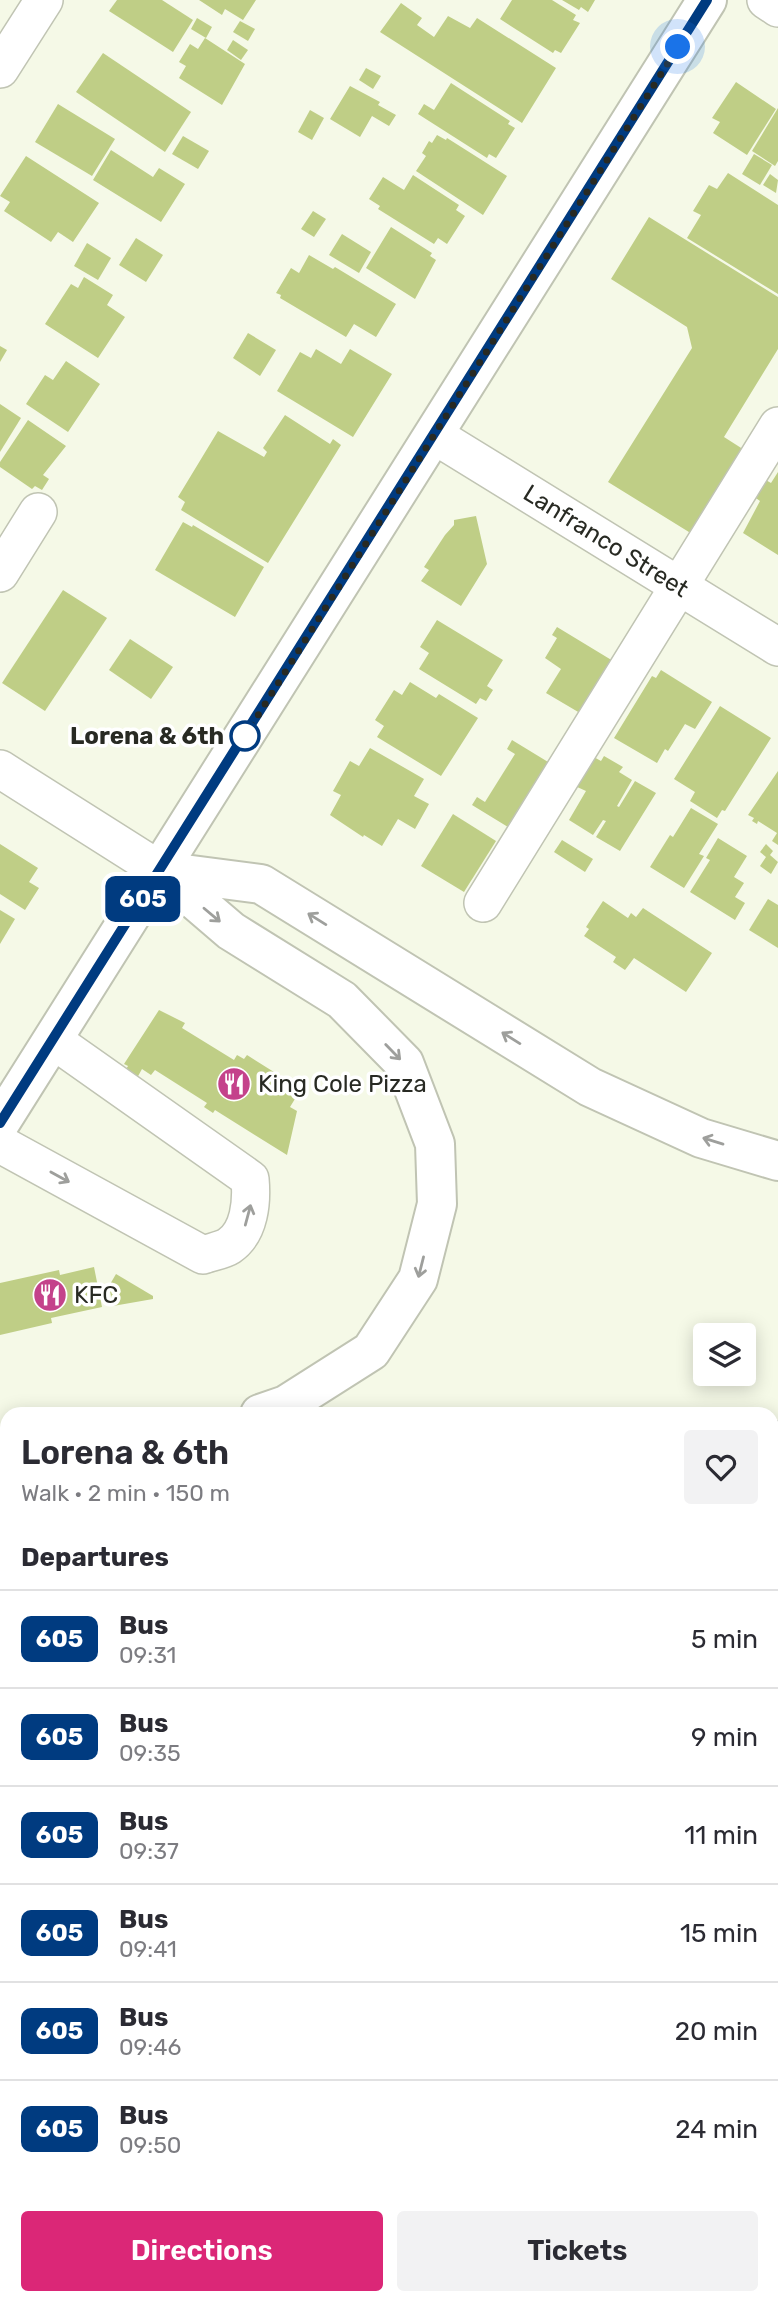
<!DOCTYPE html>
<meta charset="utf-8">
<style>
body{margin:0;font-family:Rubik,sans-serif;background:#f2f2f3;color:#2b2b33;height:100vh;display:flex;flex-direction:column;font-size:26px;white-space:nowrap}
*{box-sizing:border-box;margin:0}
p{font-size:23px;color:#7c7c81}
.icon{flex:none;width:38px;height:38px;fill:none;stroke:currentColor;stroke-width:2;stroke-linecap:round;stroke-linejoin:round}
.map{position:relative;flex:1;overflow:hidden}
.panel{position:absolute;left:0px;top:1407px;width:779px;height:898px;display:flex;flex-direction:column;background:#fff;border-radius:21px 21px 0 0;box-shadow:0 4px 18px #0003}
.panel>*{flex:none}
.badge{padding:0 14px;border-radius:10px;font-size:24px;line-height:46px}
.controls{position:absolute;left:693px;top:1323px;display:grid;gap:14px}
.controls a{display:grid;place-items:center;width:63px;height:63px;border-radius:7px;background:#fff;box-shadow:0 4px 18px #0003;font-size:35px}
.you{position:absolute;width:35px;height:35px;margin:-18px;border:5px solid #fff;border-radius:50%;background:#1a73e8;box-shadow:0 0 0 10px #1a73e833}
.map>.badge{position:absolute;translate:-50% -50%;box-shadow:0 0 0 4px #fff}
h2{padding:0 21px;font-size:26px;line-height:63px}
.round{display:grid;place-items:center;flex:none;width:74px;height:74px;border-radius:7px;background:#f2f2f3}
.overview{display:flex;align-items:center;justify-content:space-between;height:119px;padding:0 21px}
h1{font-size:33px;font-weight:600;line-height:52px}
.button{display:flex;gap:14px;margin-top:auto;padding:14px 21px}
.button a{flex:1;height:80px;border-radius:7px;background:#db2777;color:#fff;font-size:28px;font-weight:600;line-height:80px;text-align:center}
.button a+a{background:#f2f2f3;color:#2b2b33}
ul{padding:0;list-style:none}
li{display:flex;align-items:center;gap:21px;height:98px;padding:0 21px;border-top:2px solid #e1e1e2}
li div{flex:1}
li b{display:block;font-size:26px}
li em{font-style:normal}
li .badge{min-width:77px;font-weight:700;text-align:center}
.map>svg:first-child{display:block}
</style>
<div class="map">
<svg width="778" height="2304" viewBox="0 0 778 2304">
<rect width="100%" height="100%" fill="#f5f9e7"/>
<!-- building -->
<g fill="#bfce86">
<path d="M117 0H162L193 20 173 52 109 11Z"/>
<path d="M199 0H256L243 20 225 9 222 15Z"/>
<path d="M512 0H552L576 15 573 20 580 23 561 53 555 50 553 53 500 19Z"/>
<path d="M562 0H595L588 12 581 7 579 10Z"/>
<path d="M401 3 422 18 417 25 434 37 448 16 470 28 477 18 556 68 522 123 380 32Z"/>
<path d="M197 18 212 27 206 38 191 29Z"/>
<path d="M240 21 255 29 248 41 233 32Z"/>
<path d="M205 38 245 64 222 105 179 78 186 66 179 62 190 44 198 49Z"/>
<path d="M233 40 248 50 241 60 227 50Z"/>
<path d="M103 53 191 112 165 152 76 92Z"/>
<path d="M366 68 381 76 373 89 359 80Z"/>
<path d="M736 82 776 109 747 155 713 133 720 122 712 118Z"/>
<path d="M451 83 510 121 508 124 515 128 496 158 489 154 487 158 418 114 424 104 434 110Z"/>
<path d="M350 86 380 102 378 105 396 115 389 126 372 116 360 137 330 119Z"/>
<path d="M58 104 115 139 92 176 35 142Z"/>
<path d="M778 108V161L775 166 752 151Z"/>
<path d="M310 110 324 118 312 140 298 132Z"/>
<path d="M437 135 446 140 447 138 507 176 483 215 416 171 426 156 422 153 429 141 432 143Z"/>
<path d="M183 136 209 151 198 169 172 154Z"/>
<path d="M111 150 153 177 159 168 185 184 161 222 93 180Z"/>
<path d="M754 154 772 165 760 185 742 174Z"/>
<path d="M26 156 99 203 73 242 58 232 51 242 4 211 10 202 0 196Z"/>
<path d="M728 173 778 205V294L687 238 701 215 693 211 709 185 717 189Z"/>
<path d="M770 174 778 180 776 193 763 185Z"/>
<path d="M413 175 459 205 456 210 465 216 447 244 438 238 434 244 378 209 380 206 369 199 383 177 404 190Z"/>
<path d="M313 211 326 219 314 237 301 229Z"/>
<path d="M649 217 778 297V349L724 437 749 453 697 537 608 482 692 348 687 327 611 279Z"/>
<path d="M391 227 432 253 430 256 436 260 415 299 366 268Z"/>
<path d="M342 234 371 252 359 273 329 255Z"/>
<path d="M136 238 163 255 146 282 119 265Z"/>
<path d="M87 243 111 258 98 280 74 266Z"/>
<path d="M309 255 333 269 335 267 396 304 376 337 354 324 346 337 280 298 281 295 276 293 291 268 299 273Z"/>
<path d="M84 277 113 295 107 305 125 317 98 358 45 324 71 284 78 288Z"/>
<path d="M248 333 276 350 260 376 233 358Z"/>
<path d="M0 346 7 350 0 362Z"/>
<path d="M316 349 341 364 350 349 392 374 353 437 277 391 300 352 311 358Z"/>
<path d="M66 361 100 384 68 432 26 404 45 375 53 380Z"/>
<path d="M0 404 21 418 0 452Z"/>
<path d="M285 415 330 444 333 439 341 445 268 563 181 510 185 502 178 497 218 431 264 457 267 452 263 448Z"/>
<path d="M28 420 66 446 43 475 49 479 42 490 35 486 32 489 0 467V462Z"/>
<path d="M778 472V555L743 533 760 501 753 496 764 479 771 483Z"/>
<path d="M476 516 487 564 461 606 421 581 429 570 424 567 445 535 454 525V520Z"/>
<path d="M183 522 192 527 193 525 264 567 235 617 155 570Z"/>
<path d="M63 590 107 618 45 711 2 683Z"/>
<path d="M437 620 503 660 487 686 493 690 486 701 480 698 476 704 419 669 429 653 420 647Z"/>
<path d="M557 627 618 664 585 716 546 693 561 669 545 658 557 638 552 635Z"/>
<path d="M130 639 173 667 151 699 109 670Z"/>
<path d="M661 670 712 702 695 729 685 724 668 751 665 749 657 763 614 738 652 676 656 678Z"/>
<path d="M410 682 436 698 439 694 478 718 441 776 377 737 384 726 375 720 394 690 402 695Z"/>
<path d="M720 706 771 738 725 811 722 810 717 818 690 801 695 792 674 779Z"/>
<path d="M512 740 553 765 513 830 472 805 477 797 485 802 515 754 507 749Z"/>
<path d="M370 748 424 779 414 796 429 804 415 829 398 819 382 846 364 835 363 837 330 815 341 795 333 791 350 761 359 766Z"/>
<path d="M592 756 601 761 604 756 623 767 619 772 632 780 617 806 619 807 635 781 656 793 620 851 596 837 606 821 603 820 593 835 569 820 586 791 575 786Z"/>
<path d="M778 771V845L772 841 777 833 758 821 757 824 752 821 754 818 748 815Z"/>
<path d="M691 808 718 824 699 854 704 856 684 888 650 867 670 835 673 837Z"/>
<path d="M453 814 496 841 464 892 421 866Z"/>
<path d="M718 838 747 856 734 877 744 883 735 897 745 903 735 920 690 892 710 860 706 858Z"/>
<path d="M562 840 593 859 585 872 554 852Z"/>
<path d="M0 844 38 868 29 882 39 888 25 910 0 894Z"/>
<path d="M766 844 773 851 770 855 778 862 771 874 760 866 766 857 760 852Z"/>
<path d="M768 899 778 905V948L749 930Z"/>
<path d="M603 901 628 918 631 913 636 917 643 908 712 953 686 992 634 958 625 970 613 962 616 957 584 936 589 929 586 927Z"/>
<path d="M0 910 15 919 0 944Z"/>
<path d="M159 1010 185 1023 182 1028 234 1060 237 1055 244 1059 247 1055 301 1089 290 1107 297 1111 287 1155 215 1110 213 1113 204 1107 207 1103 155 1070 151 1075 142 1069 137 1078 125 1071 128 1066 124 1064Z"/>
<path d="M94 1267 102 1307 51 1318 52 1323 0 1335V1283L59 1270 60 1275Z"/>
<path d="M116 1274 153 1296V1299L113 1306 109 1286Z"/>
<path d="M778 1802V1874L772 1870V1812Z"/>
<path d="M772 1909 778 1913 772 1923Z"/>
<path d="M778 1950V2010L772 2006V1960Z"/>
<path d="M7 2043V2102L0 2113V2054Z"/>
<path d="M0 2186 7 2190 0 2202Z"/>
<path d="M778 2188V2255L772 2251V2198Z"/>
<path d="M92 2298H202L198 2304H88Z"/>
<path d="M226 2298H368L378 2304H222Z"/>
<path d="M554 2298H651L647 2304H550Z"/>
</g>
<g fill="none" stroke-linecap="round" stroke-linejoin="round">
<!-- minor casing -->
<g stroke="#c0c4b3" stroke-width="40">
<g id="minor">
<path d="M766 0 778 8"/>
<path d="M0 69 44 0"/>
<path d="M434 435 778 647"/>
<path d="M0 573 38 512"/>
<path d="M0 769 161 871"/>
<path d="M483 903 778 426"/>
<path d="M0 1144 203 1255C211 1252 223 1250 229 1246 250 1232 252 1201 250 1179L53 1040"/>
<path d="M772 2081 778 2084"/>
<path d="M448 2298 458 2304"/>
<path d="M3 2304 7 2298"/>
</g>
</g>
<!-- major casing -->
<g stroke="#c0c4b3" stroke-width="42">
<path id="major" d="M0 1123 707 0"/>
</g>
<!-- highway casing -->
<g stroke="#c0c4b3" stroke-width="42">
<g id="highway">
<path d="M161 871 231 931 342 1000 404 1063 435 1144 437 1204 418 1279 371 1351 286 1405 260 1414"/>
<path d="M161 871 261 884 590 1087 701 1138 778 1161"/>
<path d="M772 1442 778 1441"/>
<path d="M0 1495 7 1493"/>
<path d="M772 1542 778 1540"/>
<path d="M772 1610 778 1608"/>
<path d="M0 1614 7 1613"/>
<path d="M0 1716 7 1715"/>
<path d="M0 1910 7 1905"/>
</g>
</g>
<!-- path -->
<path stroke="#abaea0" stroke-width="4.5" stroke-dasharray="5 5" stroke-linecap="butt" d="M0 2026 7 2025"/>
<!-- minor -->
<use href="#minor" stroke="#fff" stroke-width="37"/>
<!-- major -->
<use href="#major" stroke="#fff" stroke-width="38"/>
<!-- highway -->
<use href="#highway" stroke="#fff" stroke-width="38"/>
</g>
<!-- one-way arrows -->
<defs><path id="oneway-shaft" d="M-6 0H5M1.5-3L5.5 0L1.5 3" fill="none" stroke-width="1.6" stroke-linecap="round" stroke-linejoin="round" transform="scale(1.75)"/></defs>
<g stroke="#9e9f9c">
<use href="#oneway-shaft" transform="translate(212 915) rotate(40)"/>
<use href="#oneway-shaft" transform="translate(317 919) rotate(-148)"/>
<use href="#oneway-shaft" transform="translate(511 1038) rotate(-148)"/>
<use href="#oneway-shaft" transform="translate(393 1052) rotate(46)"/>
<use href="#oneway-shaft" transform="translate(713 1141) rotate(-163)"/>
<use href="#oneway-shaft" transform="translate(60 1177) rotate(29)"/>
<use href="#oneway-shaft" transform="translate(248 1215) rotate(-75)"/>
<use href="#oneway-shaft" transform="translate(421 1267) rotate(104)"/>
</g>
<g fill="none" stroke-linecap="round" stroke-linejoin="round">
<!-- line casing -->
<g stroke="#fff" stroke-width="16">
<path id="line" d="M0 1123 707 0"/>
</g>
<!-- line -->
<use href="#line" stroke="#003b80" stroke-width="10"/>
<!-- walk -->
<path stroke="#282a23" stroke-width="7" stroke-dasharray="0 12.6" d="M245 736 678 47"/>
</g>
<!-- icons -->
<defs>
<g id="restaurant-disc" transform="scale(1.75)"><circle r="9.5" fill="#c4428b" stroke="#fff"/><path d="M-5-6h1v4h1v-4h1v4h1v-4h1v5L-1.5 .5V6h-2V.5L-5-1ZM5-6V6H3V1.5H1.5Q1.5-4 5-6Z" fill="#fff"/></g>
</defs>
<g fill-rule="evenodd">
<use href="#restaurant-disc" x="234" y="1084"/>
<use href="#restaurant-disc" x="50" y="1295"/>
</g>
<!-- markers -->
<circle fill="#fff" stroke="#003b80" stroke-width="3.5" cx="245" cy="736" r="14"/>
<g text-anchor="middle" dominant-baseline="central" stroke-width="7" stroke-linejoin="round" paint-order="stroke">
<!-- street labels -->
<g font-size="24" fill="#282a23" stroke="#fff">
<text transform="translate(606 541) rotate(32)">Lanfranco Street</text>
</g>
<!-- stop labels -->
<g font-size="24" font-weight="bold" fill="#282a23" stroke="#fff" text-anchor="end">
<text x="224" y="736">Lorena &amp; 6th</text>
</g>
<!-- poi labels -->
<g font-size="24" fill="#282a23" stroke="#fff" text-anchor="start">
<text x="258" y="1084">King Cole Pizza</text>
<text x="74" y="1295">KFC</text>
</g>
</g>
</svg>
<div class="controls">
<a><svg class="icon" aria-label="layers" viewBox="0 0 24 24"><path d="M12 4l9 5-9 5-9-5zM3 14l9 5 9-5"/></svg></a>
</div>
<div class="you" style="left:678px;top:47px"></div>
<b class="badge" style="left:143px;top:899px;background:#003b80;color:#fff">605</b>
<section class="panel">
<div class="overview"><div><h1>Lorena &amp; 6th</h1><p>Walk · 2 min · 150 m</p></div><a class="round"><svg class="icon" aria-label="heart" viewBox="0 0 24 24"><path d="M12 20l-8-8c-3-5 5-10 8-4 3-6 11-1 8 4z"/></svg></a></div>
<h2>Departures</h2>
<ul>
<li><span class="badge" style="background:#003b80;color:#fff">605</span><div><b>Bus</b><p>09:31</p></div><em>5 min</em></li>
<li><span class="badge" style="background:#003b80;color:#fff">605</span><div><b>Bus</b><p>09:35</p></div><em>9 min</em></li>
<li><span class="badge" style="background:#003b80;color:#fff">605</span><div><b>Bus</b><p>09:37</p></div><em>11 min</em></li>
<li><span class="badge" style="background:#003b80;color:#fff">605</span><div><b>Bus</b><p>09:41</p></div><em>15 min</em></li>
<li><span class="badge" style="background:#003b80;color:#fff">605</span><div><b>Bus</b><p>09:46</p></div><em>20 min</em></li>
<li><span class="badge" style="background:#003b80;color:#fff">605</span><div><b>Bus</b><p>09:50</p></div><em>24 min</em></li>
</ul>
<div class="button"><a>Directions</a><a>Tickets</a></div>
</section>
</div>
